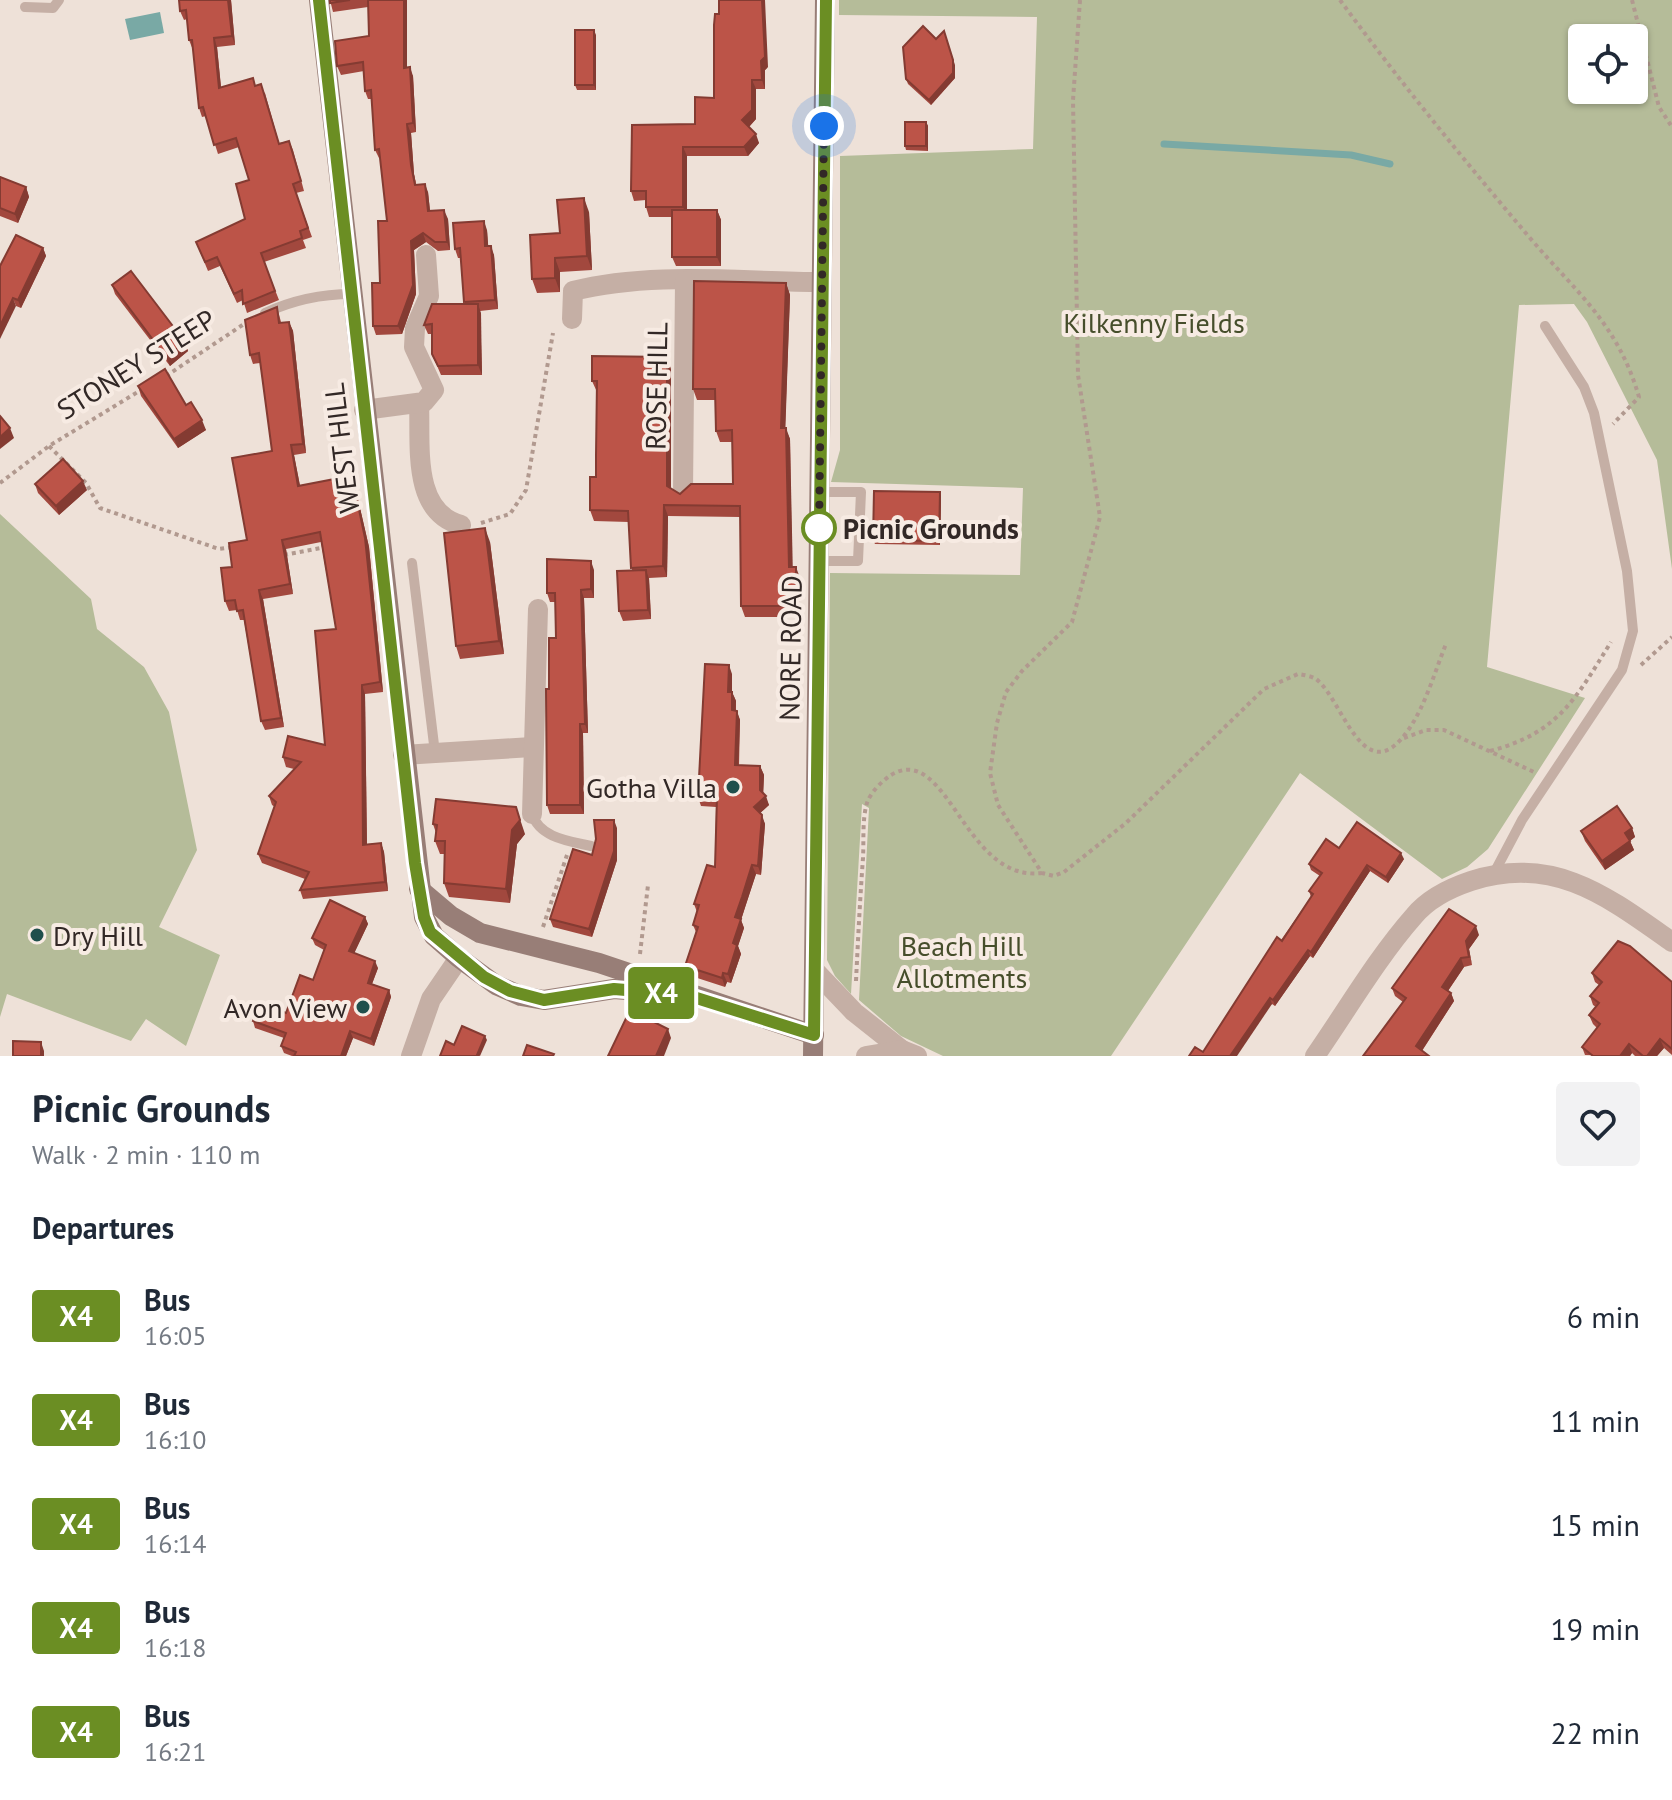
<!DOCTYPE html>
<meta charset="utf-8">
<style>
body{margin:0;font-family:"PT Sans",sans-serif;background:#f2f2f3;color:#1f2937;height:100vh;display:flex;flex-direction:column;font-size:30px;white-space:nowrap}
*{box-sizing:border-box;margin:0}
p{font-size:26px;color:#747a83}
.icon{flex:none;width:44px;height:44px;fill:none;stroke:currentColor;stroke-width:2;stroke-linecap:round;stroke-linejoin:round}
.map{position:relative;height:1056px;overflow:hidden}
.drawer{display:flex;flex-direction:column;background:#fff;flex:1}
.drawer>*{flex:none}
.badge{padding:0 16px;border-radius:6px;font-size:28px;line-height:52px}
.controls{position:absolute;left:1568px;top:24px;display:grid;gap:16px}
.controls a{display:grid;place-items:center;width:80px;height:80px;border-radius:8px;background:#fff;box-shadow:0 2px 6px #0004;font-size:40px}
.you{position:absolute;width:40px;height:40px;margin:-20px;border:6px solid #fff;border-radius:50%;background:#1a73e8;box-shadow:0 0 0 12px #1a73e833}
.map>.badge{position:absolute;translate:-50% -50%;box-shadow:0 0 0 4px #fff}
h2{padding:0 32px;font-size:30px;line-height:72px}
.round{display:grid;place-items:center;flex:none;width:84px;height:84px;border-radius:8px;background:#f2f2f3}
.summary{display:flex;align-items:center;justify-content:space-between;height:136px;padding:0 32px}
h1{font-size:38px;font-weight:700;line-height:60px}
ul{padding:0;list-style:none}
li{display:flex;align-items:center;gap:24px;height:104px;padding:0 32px}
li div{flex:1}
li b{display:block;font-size:30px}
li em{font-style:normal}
li .badge{min-width:88px;font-weight:700;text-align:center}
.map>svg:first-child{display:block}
</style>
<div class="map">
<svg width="1672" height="1056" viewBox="0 0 1672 1056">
<rect width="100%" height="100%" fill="#eee1d8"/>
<!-- green -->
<g fill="#b5bc99" fill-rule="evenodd">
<path d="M839 0H1672V569L1657 460 1587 322 1574 304 1519 305 1487 667 1585 698 1488 849 1467 867 1442 879 1300 773 1111 1056H943L901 1036 859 1000 869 808 862 804 851 994 835 976 827 960 830 573 1020 575 1023 488 831 482 840 450V156L1033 149 1037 17 839 15ZM1582 38H1634V90H1582Z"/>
<path d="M0 514 91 599 97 629 144 667 169 712 197 850 159 927 220 955 186 1046 146 1019 131 1041 7 994 0 1017Z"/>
</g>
<!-- water -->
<path fill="#79a9a5" d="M160 12 164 33 130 40 125 19Z"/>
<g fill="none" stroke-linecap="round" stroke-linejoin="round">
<!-- stream -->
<path stroke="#79a9a5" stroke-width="7" d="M1164 144 1351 155 1390 164"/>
<!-- path -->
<g stroke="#b1998f" stroke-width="4" stroke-dasharray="4 4" stroke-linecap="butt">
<path d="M1080 0 1073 100 1078 375 1100 517 1072 622 1022 671 1006 692 997 723 990 773 998 805 1042 873 1054 876 1064 872 1126 823 1264 689 1298 674C1304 675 1311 676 1316 679 1343 699 1364 795 1409 729 1426 704 1435 671 1446 644"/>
<path d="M1340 0C1400 82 1464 160 1530 238 1576 292 1618 324 1639 397L1613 424"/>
<path d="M1632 0 1659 107 1672 127"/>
<path d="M166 376 247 322"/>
<path d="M49 446 86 483 100 508 219 549 234 547"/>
<path d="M0 483 49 446 141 390"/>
<path d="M481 523 510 514 526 490 553 333"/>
<path d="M284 555 326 547"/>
<path d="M1641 665 1672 637"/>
<path d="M1404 738 1426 730H1444L1536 773"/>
<path d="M1490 751C1559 733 1576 698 1611 642"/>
<path d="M543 927 567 855"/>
<path d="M640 954 648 885"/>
<path d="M856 981C858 940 860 899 863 858 864 841 862 819 867 803 870 793 882 781 891 775 948 741 964 883 1042 873"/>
</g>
<!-- lane -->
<g stroke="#c5afa5" stroke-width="10">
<path d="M25 7 53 8 59 0"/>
<path d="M265 313C293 300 322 294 352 294"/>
<path d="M819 561H858L861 492H819"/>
<path d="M412 563 435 753"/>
<path d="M532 814C540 838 569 841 591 846"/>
<path d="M1493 875 1522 820 1622 670 1633 631 1627 571 1594 413 1584 387 1545 326"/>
</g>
<!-- street -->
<g stroke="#c5afa5" stroke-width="20">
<path d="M572 319 573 291C652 271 740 282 821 282"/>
<path d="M419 403C421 444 411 512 461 525"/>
<path d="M364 410 424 402 434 390 414 347 415 328 429 296 426 255"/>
<path d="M683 492 685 281"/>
<path d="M403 755 532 747"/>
<path d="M532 814 538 609"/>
<path d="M815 971 854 1012 902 1050"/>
<path d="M411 1056 431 999 459 958"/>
<path d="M866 1056 902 1050 917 1056"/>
<path d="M1315 1056C1347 1010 1377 958 1414 916 1428 899 1450 888 1471 881 1554 854 1608 897 1672 942"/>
</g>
<!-- secondary -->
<g stroke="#987e77" stroke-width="20">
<path d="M319 0 424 917 434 936 459 958 496 985 521 996 544 1000 614 989 687 995"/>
<path d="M419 889 451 916 480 933 599 963 814 1035"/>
<path d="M813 1056 825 0"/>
</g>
</g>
<!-- wall -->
<g fill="#a2483e">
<path d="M231 0 235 45 217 47 221 88 255 86 265 93 279 143 289 141 293 150 304 191 296 193 312 237 303 240 306 248 264 262 279 300 247 313 243 300 237 303 220 266 208 271 196 242 245 219 249 180 239 147 218 154 206 116 202 117 199 108 193 50 189 40 187 19 184 20 180 11Z"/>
<path d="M330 0H407V68L413 76 416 132 411 133 414 174 416 184 428 192 430 211 448 219 450 250 438 251 426 242 414 250 416 294 402 334 376 335 373 326 380 283 387 221 380 158H379L375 150 372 99H368L365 91 364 71 341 75 337 66 369 36 368 7 333 12Z"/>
<path d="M596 35V90H577L575 85Z"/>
<path d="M955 65V78L931 105 908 84 906 79Z"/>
<path d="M768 67 765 70V89H756V119L749 127 759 143 748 156H687V210H717L721 220V266H676L672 257V217H649L646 207V200L634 201 631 191 695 124 714 98Z"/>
<path d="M926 122 928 126V151L906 150 905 146Z"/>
<path d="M0 177 26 187 29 197 18 223 0 216Z"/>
<path d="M589 212 592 270 560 272V292L537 293 532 279 560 233Z"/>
<path d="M487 230 488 246 494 255 498 309 480 311 482 375H441L432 354V334H428L424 325 465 304 461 258H458L455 249Z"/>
<path d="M43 248 46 256 21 308 16 306 0 266Z"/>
<path d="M786 283 790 295 785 428 790 439 792 567 800 578V617H745L741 606 740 517 668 516 667 577 649 578 651 619 623 621 619 611 632 570 629 522 594 521 590 510 596 477 597 392 592 381 671 369V489L680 494 733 484 732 442H720L716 431 715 400H697L693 389Z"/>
<path d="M112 285 185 342 188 351 170 366 115 294Z"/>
<path d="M277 307 281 322H289L293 331 306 453 294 455 300 486 345 477 349 487 357 495 369 547 383 692 365 694 367 844 381 843 384 852 388 891 303 899 300 890 305 879 262 863 258 854 275 807 272 805 269 796 294 769 286 767 283 757 325 745 336 629 321 542 286 549 293 594 263 599 284 727 265 730 261 721 244 620H240L237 610 229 611 225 601 232 567 247 540 272 451 260 363 253 364 250 355Z"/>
<path d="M138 386 186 405 206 430 178 448 141 396Z"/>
<path d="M35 484 87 490 59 515 38 493Z"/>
<path d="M940 492 941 497 940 545 875 544 873 540Z"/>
<path d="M490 542 504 654 460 659 456 646Z"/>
<path d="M594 570V598H584L588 733H583L584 814H550L547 805 549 689 556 638 555 602H550L547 593Z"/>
<path d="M732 674V692L736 701V710L740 720 739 766H760L764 775 763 794 769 805 760 813 765 824 761 875 756 874 745 907 741 920 744 928 738 946 741 954 731 983 727 982 725 987 688 975 685 966 696 932 693 925 697 912 694 904 715 867 716 807 701 806 698 797Z"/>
<path d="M433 824 525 834 517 844 510 903 449 897 444 883V854H440L435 841 436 833Z"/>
<path d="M617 828V860L592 937 553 927 550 919 592 855Z"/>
<path d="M1632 828 1635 837 1630 841 1634 850 1605 870 1585 841 1581 831Z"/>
<path d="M1339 848 1404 859 1388 883 1370 871 1313 958 1310 956 1275 1006 1272 1004 1203 1052 1311 897 1309 891 1320 876 1311 870 1309 864Z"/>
<path d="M365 917 368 924 354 953 378 968 372 984 389 990 391 997 374 1046 353 1038 346 1056H292L284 1053 281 1046 284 1038 255 1028 253 1021 286 1013 313 980 324 950 315 945 312 938Z"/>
<path d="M1479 935 1469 949 1472 965 1464 967 1448 991 1451 993 1454 1001 1422 1051 1363 1056 1403 1002 1395 996 1392 988Z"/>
<path d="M1592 973 1672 982V1055L1664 1048 1657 1056H1635L1632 1053 1630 1056 1585 1055 1582 1047 1597 1028 1593 1024 1589 1015 1596 1007 1593 1005 1590 996 1599 985 1595 982Z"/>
</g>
<!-- shaded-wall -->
<g fill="#843b32">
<path d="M228 0H231L235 45 232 36Z"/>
<path d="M404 0H407V76L404 68Z"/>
<path d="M762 0H765L768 67 765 70V89L762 80Z"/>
<path d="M594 30 596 35V90L594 85Z"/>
<path d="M944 31 955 65V78L931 105 929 100Z"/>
<path d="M214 38 217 47 222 97 219 88Z"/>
<path d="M410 67 413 76 416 132 413 123Z"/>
<path d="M752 80 756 89V119L746 130 742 120Z"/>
<path d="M926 122 928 126V151L926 146Z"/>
<path d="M407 124 411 133 414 174 418 193 411 165Z"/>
<path d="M756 134 759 143 748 156 744 147Z"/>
<path d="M683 147 687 156V216L683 207Z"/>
<path d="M425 184 428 192 431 220 428 211Z"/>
<path d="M26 187 29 197 18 223 15 214Z"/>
<path d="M584 198 589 212 592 270 587 256Z"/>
<path d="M444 210 448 219 450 250 447 242Z"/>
<path d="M717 210 721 220V266L717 257Z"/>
<path d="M484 221 487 230 489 256 485 246Z"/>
<path d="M423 233 426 242 414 250 416 294 402 334 398 326 411 241Z"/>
<path d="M491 246 494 255 498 309 495 300Z"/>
<path d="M43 248 46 256 21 308 18 300Z"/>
<path d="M555 258 560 272V292L555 278Z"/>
<path d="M786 283 790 295 785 439 781 428Z"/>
<path d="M13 298 16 306 0 339V326Z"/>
<path d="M478 304 481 313 482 375 478 365Z"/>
<path d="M289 322 293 331 306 453 303 444Z"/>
<path d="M185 342 188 351 170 366 166 357Z"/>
<path d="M667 357 671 369V498L667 486Z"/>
<path d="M202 420 206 430 178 448 174 439Z"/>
<path d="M10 428 14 438 0 449V437Z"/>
<path d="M786 428 790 439 793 578 789 567Z"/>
<path d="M291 445 294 455 302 496 298 486Z"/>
<path d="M83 481 87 490 59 515 56 506Z"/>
<path d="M354 486 357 495 369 547 383 692 380 682Z"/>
<path d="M940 492 941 497 940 545 939 541Z"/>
<path d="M664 505 668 516 667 577 663 566Z"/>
<path d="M485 528 490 542 504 654 499 641Z"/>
<path d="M282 540 286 549 293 594 290 584Z"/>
<path d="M591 561 594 570V598L591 589Z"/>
<path d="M796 567 800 578V617L796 606Z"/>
<path d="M646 570 649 579 651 619 648 610Z"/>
<path d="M259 590 263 599 284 727 281 718Z"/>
<path d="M581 590 584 598 588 733 585 724Z"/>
<path d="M729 665 732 674V701L728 692Z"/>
<path d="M362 685 365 694 367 854 363 845Z"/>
<path d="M732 692 736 701 735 720 732 710Z"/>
<path d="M737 711 740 720 738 775 735 765Z"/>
<path d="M580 724 583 733 584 814 580 805Z"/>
<path d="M760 766 764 775 763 798 766 796 769 805 757 816 754 807 760 790Z"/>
<path d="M516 807 525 834 517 844 510 903 506 889 512 830Z"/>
<path d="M762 815 765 824 761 875 758 866Z"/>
<path d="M614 820 617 828V860L592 937 589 929Z"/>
<path d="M1632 828 1635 837 1628 842 1625 833Z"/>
<path d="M1630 841 1634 850 1605 870 1602 861Z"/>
<path d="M381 843 384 852 388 891 385 882Z"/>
<path d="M1401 853 1404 859 1388 883 1386 877Z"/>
<path d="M752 865 756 874 741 920 744 928 738 946 741 954 731 983 728 974 735 917Z"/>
<path d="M1367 865 1370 871 1313 958 1311 952Z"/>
<path d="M365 917 368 924 352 958 349 951Z"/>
<path d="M1476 926 1479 935 1469 949 1472 965 1466 941Z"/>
<path d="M1308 950 1310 956 1275 1006 1273 1000Z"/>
<path d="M1461 958 1464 967 1445 995 1442 987Z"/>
<path d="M375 961 378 968 370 989 368 983Z"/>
<path d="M723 973 727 982 725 987 722 978Z"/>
<path d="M389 990 391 997 374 1046 371 1039Z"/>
<path d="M1451 993 1454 1001 1419 1055 1416 1046Z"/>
<path d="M1270 998 1272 1004 1237 1056H1230Z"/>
<path d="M668 1029 671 1038 664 1056H656Z"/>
<path d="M350 1031 353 1038 346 1056H341Z"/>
<path d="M485 1036 487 1040 480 1056 477 1055Z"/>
<path d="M1660 1039 1664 1048 1657 1056H1647Z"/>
<path d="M41 1042 44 1051V1056H41Z"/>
<path d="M1629 1044 1632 1053 1630 1056H1620Z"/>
</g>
<!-- building -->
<g fill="#bc5448" stroke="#843b32" stroke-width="2">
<path d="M179 0H228L232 36 214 38 219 88 253 78 255 86 261 84 279 144 289 141 301 181 293 184 308 228 300 231 302 238 261 253 275 291 243 304 242 290 234 294 217 257 205 262 196 242 245 219 236 184 249 180 236 138 214 145 203 107 199 108 192 40H189L186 10 180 11Z"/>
<path d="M330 0H350L330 3Z"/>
<path d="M368 0H404V68L410 67 413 123 407 124 411 165 415 185 425 184 428 211 444 210 447 242H435L423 233 411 241 413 285 398 326H373L372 283H380L378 221H387L379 149 375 150 371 90 365 91 363 62 337 66 335 41 369 36Z"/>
<path d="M719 0H762L765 57 761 61 762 80H752V110L742 120 756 134 744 147H683V207H646V191H631L632 125 695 124V97L714 98V25L715 14H719Z"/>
<path d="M923 26 936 39 944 31 953 60V73L929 100 906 79 903 47Z"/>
<rect x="575" y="30" width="19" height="55"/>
<rect x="905" y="122" width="21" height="24"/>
<path d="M0 177 26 187 15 214 0 208Z"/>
<path d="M584 198 587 256 555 258V278L532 279 530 235 560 233 557 200Z"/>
<rect x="672" y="210" width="45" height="47"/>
<path d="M484 221 485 246H491L495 300 464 302 460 248 455 249 453 223Z"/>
<path d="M16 235 43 248 18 300 13 298 0 326V266Z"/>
<path d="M131 271 185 342 166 357 112 285Z"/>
<path d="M694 281 786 283 781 428H786L789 567H796V606H741L740 506 664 505 663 566 631 568 628 511 590 510V477H596V455L597 381H592V356L667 357V486L680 494 691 484H733L732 430 716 431 715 389H693Z"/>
<path d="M432 304H478V365L438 366 432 354V324L424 325Z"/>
<path d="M277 307 279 323 289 322 292 346 303 444 291 445 298 486 345 477 347 487 354 486 365 538 380 682 362 685 363 845 381 843 385 882 300 890 309 872 258 854 276 802 269 796 301 762 283 757 288 736 325 745 315 631 336 629 320 532 282 540 290 584 259 590 281 718 261 721 243 610 237 611 235 600 225 601 221 568 232 567 229 543 247 540 232 458 272 451 259 353 250 355 245 320Z"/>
<path d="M165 369 186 405 191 402 202 420 174 439 138 386Z"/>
<path d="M0 416 10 428 0 437Z"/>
<path d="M63 459 83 481 56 506 35 484Z"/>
<path d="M874 491 940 492 939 541 873 540Z"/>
<path d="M485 528 499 641 456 646 444 533Z"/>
<path d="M547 559 591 561V589L581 590 585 724H580V805H547L546 689H549V638H556L555 593H547Z"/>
<path d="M646 570 648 610 619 611 617 571Z"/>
<path d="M705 664 729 665 728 692H732V710L737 711 735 765 760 766V790L766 796 754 807 762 815 758 866 752 865 742 897 735 917 741 919 733 943 737 945 728 974 723 973 722 978 685 966 698 927 693 925 699 905 694 904 707 865 715 867 717 797H698Z"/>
<path d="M436 799 516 807 520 820 512 830 506 889 444 883 445 841H435L437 825 433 824Z"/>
<path d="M1617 806 1632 828 1625 833 1630 841 1602 861 1581 831Z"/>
<path d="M594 820H614V851L589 929 550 919 573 849 592 855 596 839Z"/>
<path d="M1357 822 1401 853 1386 877 1367 865 1311 952 1308 950 1273 1000 1270 998 1230 1056H1189L1195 1047 1203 1052 1277 937 1282 941 1313 894 1309 891 1322 873 1309 864 1326 839 1339 848Z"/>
<path d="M330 900 365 917 349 951 375 961 368 983 389 990 371 1039 350 1031 341 1056H294L296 1052 281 1046 286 1033 253 1021 260 1003 286 1013 300 975 313 980 326 945 312 938Z"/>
<path d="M1449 909 1476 926 1466 941 1469 957 1461 958 1442 987 1451 993 1416 1046 1429 1056H1363L1406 998 1392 988Z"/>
<path d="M1618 941 1630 946 1672 982V1049L1660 1039 1647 1056H1643L1629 1044 1620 1056H1593L1582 1047 1600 1024 1589 1015 1599 1003 1590 996 1602 982 1592 973Z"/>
<path d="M630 1010 668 1029 656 1056H608Z"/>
<path d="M462 1026 485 1036 477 1055 479 1056H440L446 1041 454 1045Z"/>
<path d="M13 1041 41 1042V1056H13Z"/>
<path d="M527 1045 554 1054 553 1056H523Z"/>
</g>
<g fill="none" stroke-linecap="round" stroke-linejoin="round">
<!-- line casing -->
<g stroke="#fff" stroke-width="18">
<path id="line" d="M319 0 415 863 424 917 430 932 484 977 510 991 544 1000 614 989 687 995 814 1035 826 0"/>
</g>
<!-- line -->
<use href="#line" stroke="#6b8e23" stroke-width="12"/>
<!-- walk -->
<path stroke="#322826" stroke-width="8" stroke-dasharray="0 14.4" d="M819 528V538L824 126"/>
</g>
<!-- markers -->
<circle fill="#fff" stroke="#6b8e23" stroke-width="4" cx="819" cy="528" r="16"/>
<g fill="#1f4f4c" stroke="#f7ebe3" stroke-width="3">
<circle cx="733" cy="787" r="8"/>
<circle cx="37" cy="935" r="8"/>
<circle cx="363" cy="1007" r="8"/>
</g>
<g text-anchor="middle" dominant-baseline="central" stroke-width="8" stroke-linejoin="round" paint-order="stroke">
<!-- park labels -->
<g font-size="28" fill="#464e2b" stroke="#f7ebe3">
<text x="1154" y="322">Kilkenny Fields</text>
<text x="962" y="945">Beach Hill<tspan x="962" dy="32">Allotments</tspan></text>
</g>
<!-- street labels -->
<g font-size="28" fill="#322826" stroke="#f7ebe3">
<text transform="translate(136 364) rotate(-32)">STONEY STEEP</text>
<text transform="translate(656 386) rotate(-89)">ROSE HILL</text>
<text transform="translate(341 448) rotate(-97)">WEST HILL</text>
<text transform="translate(790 648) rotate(-89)">NORE ROAD</text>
</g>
<!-- stop labels -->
<g font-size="28" font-weight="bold" fill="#322826" stroke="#f7ebe3" text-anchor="start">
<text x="843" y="528">Picnic Grounds</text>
</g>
<!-- poi labels -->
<g font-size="28" fill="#322826" stroke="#f7ebe3" text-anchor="end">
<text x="717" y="787">Gotha Villa</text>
<text x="53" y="935" text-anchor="start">Dry Hill</text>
<text x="347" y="1007">Avon View</text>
</g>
</g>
</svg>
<div class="controls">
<a><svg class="icon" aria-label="locate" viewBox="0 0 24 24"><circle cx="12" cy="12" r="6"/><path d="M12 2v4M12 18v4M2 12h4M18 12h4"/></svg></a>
</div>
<div class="you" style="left:824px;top:126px"></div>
<b class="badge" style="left:661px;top:993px;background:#6b8e23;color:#fff">X4</b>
</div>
<section class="drawer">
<div class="summary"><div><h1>Picnic Grounds</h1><p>Walk · 2 min · 110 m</p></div><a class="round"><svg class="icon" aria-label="heart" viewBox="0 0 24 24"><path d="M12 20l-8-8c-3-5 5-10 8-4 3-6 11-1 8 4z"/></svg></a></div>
<h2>Departures</h2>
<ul>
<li><span class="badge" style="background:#6b8e23;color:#fff">X4</span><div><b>Bus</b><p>16:05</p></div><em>6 min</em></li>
<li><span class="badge" style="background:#6b8e23;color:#fff">X4</span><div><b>Bus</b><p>16:10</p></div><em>11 min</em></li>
<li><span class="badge" style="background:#6b8e23;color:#fff">X4</span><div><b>Bus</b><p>16:14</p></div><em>15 min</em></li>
<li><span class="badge" style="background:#6b8e23;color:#fff">X4</span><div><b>Bus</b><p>16:18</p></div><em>19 min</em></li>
<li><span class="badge" style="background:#6b8e23;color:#fff">X4</span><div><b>Bus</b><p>16:21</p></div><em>22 min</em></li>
</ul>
</section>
